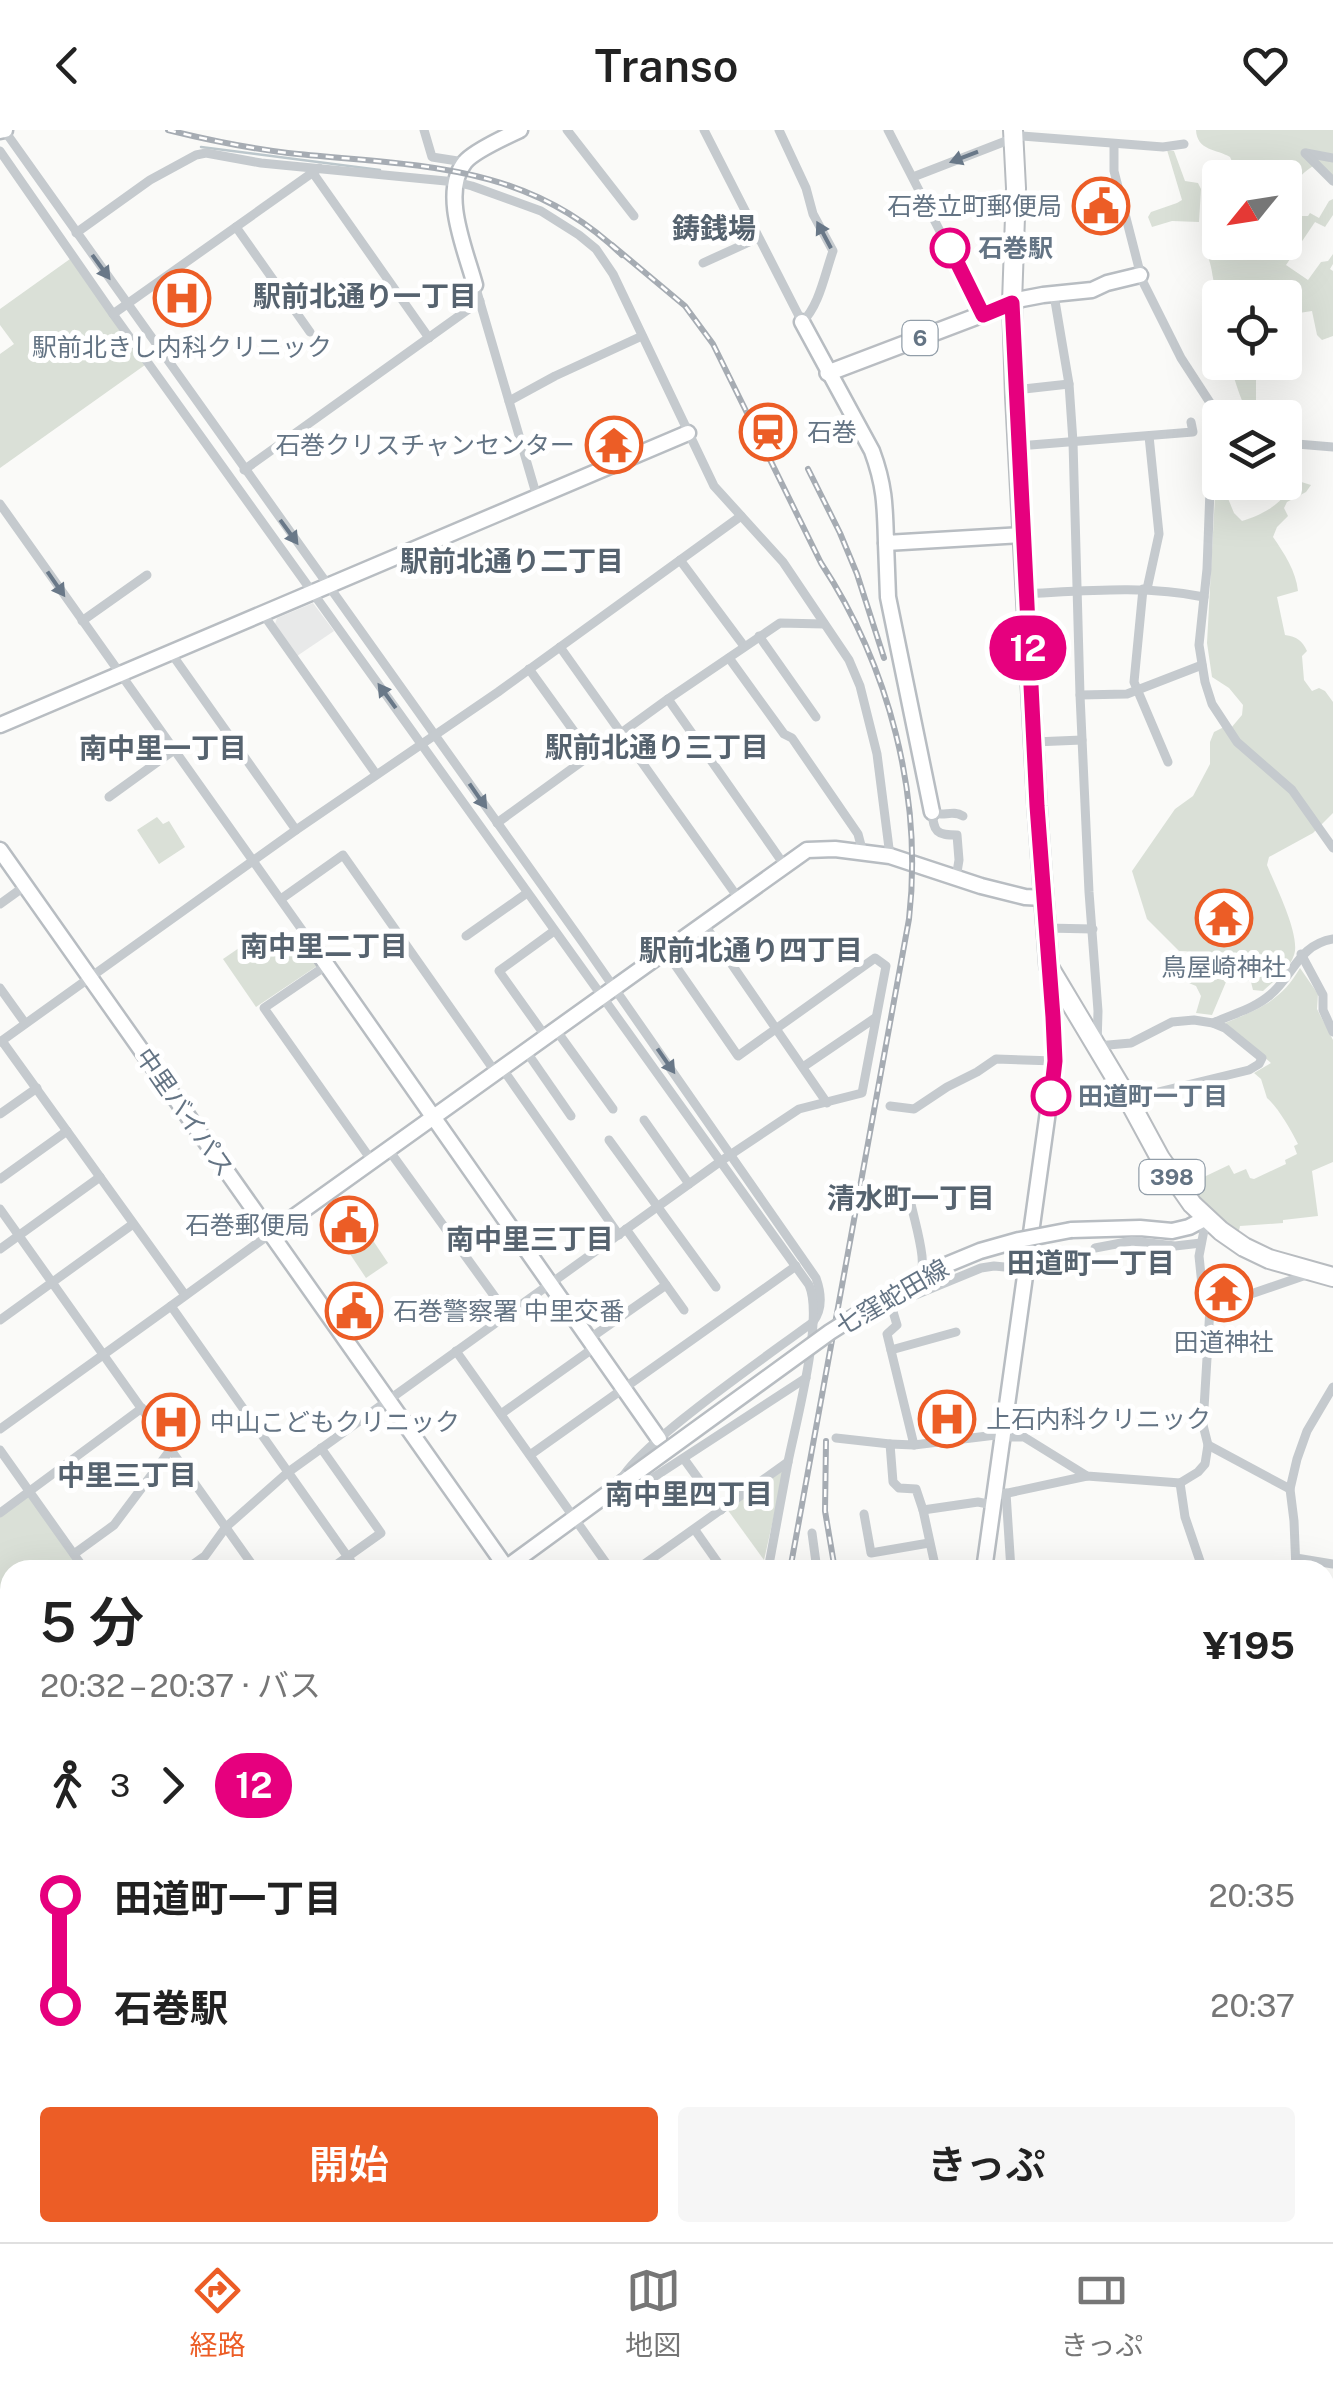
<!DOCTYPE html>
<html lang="ja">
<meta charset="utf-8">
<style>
body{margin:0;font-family:"Public Sans","Noto Sans JP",sans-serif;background:#f6f6f6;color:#222;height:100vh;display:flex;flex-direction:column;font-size:38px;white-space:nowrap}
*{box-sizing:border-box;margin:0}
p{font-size:32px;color:#767676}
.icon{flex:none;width:55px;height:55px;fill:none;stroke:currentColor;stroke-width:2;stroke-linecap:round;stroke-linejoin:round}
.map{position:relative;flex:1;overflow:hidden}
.sheet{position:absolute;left:0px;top:1430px;width:1335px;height:682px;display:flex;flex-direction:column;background:#fff;border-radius:30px 30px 0 0;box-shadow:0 10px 40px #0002}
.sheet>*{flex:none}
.badge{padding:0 20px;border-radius:32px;font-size:35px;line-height:65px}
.needle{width:65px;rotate:240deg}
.buttons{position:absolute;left:1202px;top:30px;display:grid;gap:20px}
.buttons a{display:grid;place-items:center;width:100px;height:100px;border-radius:10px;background:#fff;box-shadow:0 10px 40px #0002;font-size:50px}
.map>.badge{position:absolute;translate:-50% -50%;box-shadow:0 0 0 5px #fff}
.legs{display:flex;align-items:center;gap:15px;height:110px;padding:0 40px;font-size:32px}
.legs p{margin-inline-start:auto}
.summary{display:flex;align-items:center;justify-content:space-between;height:170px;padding:0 40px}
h1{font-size:55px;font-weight:600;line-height:75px}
.primary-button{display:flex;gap:20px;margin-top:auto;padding:20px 40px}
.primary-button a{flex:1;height:115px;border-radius:10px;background:#ec5d26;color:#fff;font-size:40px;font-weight:600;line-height:115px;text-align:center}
.primary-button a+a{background:#f6f6f6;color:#222}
ul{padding:0 40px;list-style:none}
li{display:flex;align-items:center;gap:35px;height:110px;font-size:38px}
li i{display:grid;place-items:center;width:15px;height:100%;margin:0 12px;background:currentColor}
li i::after{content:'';width:25px;height:25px;margin:-12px;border:8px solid;border-radius:50%;background:#fff}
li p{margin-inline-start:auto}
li:first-child i{background:linear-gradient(#0000 50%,currentColor 0)}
li:last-child i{background:linear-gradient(currentColor 50%,#0000 0)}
header{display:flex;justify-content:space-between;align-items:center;height:130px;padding:0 40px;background:#fff;font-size:45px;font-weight:600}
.dock{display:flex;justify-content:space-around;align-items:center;height:140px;border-top:2px solid #e0e0e0;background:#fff;font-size:28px;color:#767676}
.dock a{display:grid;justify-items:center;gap:5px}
.dock .active{color:#ec5d26}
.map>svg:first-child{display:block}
</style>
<header><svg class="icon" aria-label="back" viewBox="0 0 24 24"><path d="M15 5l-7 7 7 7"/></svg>Transo<svg class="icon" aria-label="heart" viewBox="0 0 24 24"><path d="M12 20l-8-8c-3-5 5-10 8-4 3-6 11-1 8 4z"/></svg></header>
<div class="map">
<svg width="1333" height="2112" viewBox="0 0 1333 2112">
<rect width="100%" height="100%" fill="#fafaf8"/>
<!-- built -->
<g fill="#e8e9e9">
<path d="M313 473 334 501 297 526 275 494 277 488Z"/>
<rect x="0" y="1534" width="10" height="163"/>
</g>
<!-- green -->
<g fill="#dae0d7">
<path d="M1196 0H1333V56L1313 36C1289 52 1291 62 1300 86H1308L1310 83 1319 88 1329 71 1333 69V85L1325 97 1315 92 1286 135 1308 150 1321 132 1328 131 1333 124V134L1330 139 1333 141V206L1322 210 1317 205 1312 181 1299 183 1287 191 1298 205 1301 214 1285 217V168L1220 167C1211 154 1214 139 1207 125L1212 123 1210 114 1214 111 1221 116 1226 112H1285V48L1239 47 1230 27C1217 19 1197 21 1196 0Z"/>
<path d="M1167 20 1174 21 1185 51 1198 53 1201 59 1199 92 1172 91 1152 97 1148 87 1151 82 1177 73 1182 70Z"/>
<path d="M70 129 145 235 0 338V224L14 214 0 195V179Z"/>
<path d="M1229 233H1256V274L1277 278 1278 287H1272L1269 284C1264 283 1258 285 1252 284 1242 281 1234 244 1229 233Z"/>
<path d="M1295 350 1311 355 1306 362 1287 372 1284 378 1288 386 1277 397 1273 407C1284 423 1296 441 1298 461L1277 467 1285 505C1297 507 1302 510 1307 521L1302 526 1304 550 1312 561 1319 558 1325 561 1333 572V683L1313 703 1269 727 1267 735C1275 755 1301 806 1294 825 1289 840 1274 851 1263 861L1253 860 1251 852C1229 839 1205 820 1179 821L1147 789 1132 741 1175 679 1193 666 1210 634V612L1214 602 1224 597 1231 598 1242 585 1243 575 1229 558 1212 547 1207 513 1215 366H1227L1234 383 1242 391C1256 387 1278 377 1286 363 1289 358 1291 353 1295 350Z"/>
<path d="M157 687 163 694 169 691 185 717 159 734 137 700Z"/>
<path d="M297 801 318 832 317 836 256 877 223 829 239 818 250 832Z"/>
<path d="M1192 829 1226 852 1212 885 1196 883 1201 866 1196 856 1184 851 1180 839Z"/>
<path d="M1300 838 1318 864 1317 879 1333 910V1032L1312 1041 1318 1086 1283 1090V1093L1240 1096 1238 1105 1200 1071 1187 1055 1229 1035 1234 1044 1246 1039 1250 1048 1254 1049 1286 1034 1285 1030 1297 1024 1294 1016 1298 1014C1291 1000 1277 976 1267 968L1261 949 1254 943 1271 933 1225 893C1259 879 1281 871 1300 838Z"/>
<path d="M364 1097 388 1133 366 1148 342 1112Z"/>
<path d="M785 1337 764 1430 727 1379Z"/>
<path d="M28 1366 81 1440H10V1519H0V1386Z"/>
</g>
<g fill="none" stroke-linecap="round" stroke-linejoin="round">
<!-- stream -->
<path stroke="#bcc7cc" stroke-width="2.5" d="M201 17 380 40"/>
<!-- secondary casing -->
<g stroke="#b8bdc2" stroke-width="19">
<g id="secondary">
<path d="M0 1 5 0"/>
<path d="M475 155C466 121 440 63 465 32 474 21 507 6 520 0"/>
<path d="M1012 173 1022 169 1043 165 1092 160 1107 153 1140 145"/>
<path d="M802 192 872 321C885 356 885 377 886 413L1023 405"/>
<path d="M886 413 888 467 932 682"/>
<path d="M0 595 688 303"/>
<path d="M0 720 508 1440"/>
<path d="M312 814 659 1309"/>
<path d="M1071 1100 1140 1098 1172 1101 1189 1097 1206 1088"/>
<path d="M270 1104 807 720 835 719 890 726 981 756 1025 767 1043 768"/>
<path d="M503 1440 629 1348"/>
<path d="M984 1440 1055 931 1049 838"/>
<path d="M333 2102V2112"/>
<path d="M959 2102 965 2112"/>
<path d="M891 2112 893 2102"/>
</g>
</g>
<!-- primary casing -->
<g stroke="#b9bdc2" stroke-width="20">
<path id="primary" d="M828 243 1012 173"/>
</g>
<!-- highway casing -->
<g stroke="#b8bcc0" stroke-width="22">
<path id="highway" d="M1013 0 1016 58 1012 173 1015 267 1037 676 1049 837 1128 969 1160 1028 1192 1074 1221 1101 1244 1117 1269 1129 1333 1147"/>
</g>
<!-- street -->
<g stroke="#c5cace" stroke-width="9">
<path d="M4 0 583 813 816 1148C821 1162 823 1179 813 1192 779 1218 626 1322 619 1355L631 1357 648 1351 806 1248"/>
<path d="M424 0 432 27 464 32"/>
<path d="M567 0 634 86"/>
<path d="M704 0 802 192C819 177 825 143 833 121L813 84 806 58 779 0"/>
<path d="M888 0 983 185"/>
<path d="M1114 14V41L1142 150 1181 228 1220 288"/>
<path d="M0 21 113 184 809 1155C824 1189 796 1292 788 1332 781 1368 775 1404 768 1440"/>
<path d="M1305 23 1333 51"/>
<path d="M1306 23 1333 28"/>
<path d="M313 43 429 208"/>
<path d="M913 47 1006 11 1022 6 1163 17 1184 14"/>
<path d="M236 97 310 202"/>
<path d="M76 103 150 50 196 25 206 23 261 33 456 52 472 56 541 81 579 105 596 119 613 144 714 356 783 432 849 530 860 556 877 624 890 726"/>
<path d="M703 133 758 108"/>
<path d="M475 155 537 367"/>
<path d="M1054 165 1069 254 1073 312 1080 565 1089 762 1098 881 1097 916 1131 913 1172 892 1194 890 1213 893 1225 898 1262 928 1259 934 1249 940 1129 969"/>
<path d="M113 184 319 38"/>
<path d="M1015 260 1069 254"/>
<path d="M509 271 555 246 642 206"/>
<path d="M1285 313 1333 317"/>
<path d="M1018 316 1193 302 1191 292"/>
<path d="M244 340 480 171"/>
<path d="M1210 360 1207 439 1199 515 1205 552 1212 574 1237 612 1292 660 1333 718"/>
<path d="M0 374 312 814"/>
<path d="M680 430 744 516"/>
<path d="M1143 459 1134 552 1168 632"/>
<path d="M1147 459 1159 404 1149 306"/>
<path d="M1025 464C1085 461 1145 455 1204 467"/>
<path d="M263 484 376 644"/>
<path d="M82 491 147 445"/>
<path d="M759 506 816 587"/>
<path d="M560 517 739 769"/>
<path d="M171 523 296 700"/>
<path d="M729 528 784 604 792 608 858 704 863 723"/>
<path d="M529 539 591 625"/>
<path d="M1080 565 1127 564 1202 535"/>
<path d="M668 569 785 736"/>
<path d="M1034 612 1082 610"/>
<path d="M109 667 174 620"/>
<path d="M497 693 668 569 780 493 824 494"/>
<path d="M956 748 959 730 957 705C936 705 934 702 932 682 942 688 952 679 963 686"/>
<path d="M281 769 343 725 496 943"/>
<path d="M0 774 25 756"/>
<path d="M704 794 827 973"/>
<path d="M1046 798 1093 799"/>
<path d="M466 806 527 763"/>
<path d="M1301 824 1323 865V880L1333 902"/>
<path d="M327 835 264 878 372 1031"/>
<path d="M0 858 25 893"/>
<path d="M1213 893C1232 884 1254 879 1270 865 1294 845 1298 815 1333 809"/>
<path d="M556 900 613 979"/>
<path d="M546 907 499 841 554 801"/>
<path d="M2 911 185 1165"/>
<path d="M0 912 296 700 498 562 741 386"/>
<path d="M526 921 571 986"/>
<path d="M803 937 875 888"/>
<path d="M502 938 619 1105"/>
<path d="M890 976 914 979 947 957 977 942 996 929 1055 931"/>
<path d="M0 984 37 958"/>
<path d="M644 990 689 1054"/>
<path d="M609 1010 716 1157"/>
<path d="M388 1019 508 1185"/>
<path d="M0 1049 67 1001"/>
<path d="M911 1074C915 1092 920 1108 922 1126 923 1138 921 1149 926 1160"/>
<path d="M0 1079 256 1440"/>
<path d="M626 1099 684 1180"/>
<path d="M270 1104 171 1176 357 1440"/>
<path d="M1095 1118 1132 1111 1175 1116 1201 1113"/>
<path d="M0 1119 100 1047"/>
<path d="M1210 1178 1312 1143"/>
<path d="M0 1190 133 1094"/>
<path d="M589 1209 666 1155"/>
<path d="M891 1220 956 1202"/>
<path d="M456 1221 611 1440"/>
<path d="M501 1284 595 1217"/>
<path d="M0 1299 171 1176"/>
<path d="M1003 1307H1024L1087 1346 1180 1353 1198 1342 1205 1334 1208 1315 1203 1295 1210 1178 1202 1155 1199 1126 1206 1090"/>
<path d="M836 1308 890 1314"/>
<path d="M914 1315 1004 1304"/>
<path d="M1208 1315 1290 1359"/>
<path d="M321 1318 381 1403 329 1440"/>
<path d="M0 1320 85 1440"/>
<path d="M530 1325 796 1136"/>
<path d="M684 1329 721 1380"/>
<path d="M1180 1353 1185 1387 1203 1440"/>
<path d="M1006 1363 1011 1440"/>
<path d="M994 1366 1087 1346"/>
<path d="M923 1380 978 1372 993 1375"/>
<path d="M0 1383 142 1278"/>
<path d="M864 1384 871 1423 929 1413"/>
<path d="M695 1400 723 1440"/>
<path d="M812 1403 817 1440"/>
<path d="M74 1424 114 1395 171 1319"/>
<path d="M1296 1428 1333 1434"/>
<path d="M185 1440 205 1426 226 1397 287 1343 721 1031 799 979 862 963 886 836 875 828 738 926 666 822"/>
<path d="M636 1440 788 1332"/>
<path d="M936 1440 923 1380 916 1359 899 1358 893 1352 890 1314 914 1315 887 1204 897 1195 891 1175 981 1138 994 1136 1027 1139"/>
<path d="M1296 1440 1294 1391 1290 1359 1297 1329 1307 1301 1333 1257"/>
<path d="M1325 1509 1333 1510"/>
<path d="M0 1526H10"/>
<path d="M0 1701 10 1700"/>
<path d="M0 1759H10"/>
<path d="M0 1818H10"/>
<path d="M0 1877H10"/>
<path d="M0 1884 9 1946"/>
<path d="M1325 1894 1333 1890"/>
<path d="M0 1930 4 1943 7 2002 4 2003"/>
<path d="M1325 1968 1333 1974"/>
<path d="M0 1984 10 2034"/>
<path d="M1325 2027 1333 2036"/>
<path d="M1325 2082 1333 2091"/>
<path d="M22 2102 23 2112"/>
<path d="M35 2102 36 2112"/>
<path d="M173 2102 174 2112"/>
<path d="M245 2102V2112"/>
<path d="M423 2102V2112"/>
<path d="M492 2102V2112"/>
<path d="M548 2102V2112"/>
<path d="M603 2102 604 2112"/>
<path d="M1110 2102 1119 2112"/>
<path d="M1147 2102 1155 2112"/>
<path d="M1296 2102 1305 2112"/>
<path d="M667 2112 668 2102"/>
<path d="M782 2112 783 2102"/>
<path d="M924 2112 939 2102"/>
<path d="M1213 2112 1224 2102"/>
</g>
<!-- secondary -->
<use href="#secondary" stroke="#fff" stroke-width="14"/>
<!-- primary -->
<use href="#primary" stroke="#fff" stroke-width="15"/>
<!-- highway -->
<use href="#highway" stroke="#fff" stroke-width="18"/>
<!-- rail casing -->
<g stroke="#a6acb3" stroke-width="6">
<g id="rail">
<path d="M168 0C208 10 248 18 288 23 412 36 526 31 622 125"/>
<path d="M612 115 685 176 713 214 821 433C889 536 923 666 909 789L790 1440"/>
<path d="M808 339 840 403 857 444 884 528"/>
<path d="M826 1311 825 1381 835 1440"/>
<path d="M1325 1990 1333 1998"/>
<path d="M685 2112 686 2102"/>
</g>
</g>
<!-- rail -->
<use href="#rail" stroke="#fff" stroke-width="2.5" stroke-dasharray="8" stroke-linecap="butt"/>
<!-- secondary-bridge casing -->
<g stroke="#b8bdc2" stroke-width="19" stroke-linecap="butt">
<path id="secondary-bridge" d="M629 1348 830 1202 917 1147 980 1121 1019 1110 1071 1100"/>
</g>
<!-- secondary-bridge -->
<use href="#secondary-bridge" stroke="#fff" stroke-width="14"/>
</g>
<!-- one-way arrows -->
<defs><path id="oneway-solid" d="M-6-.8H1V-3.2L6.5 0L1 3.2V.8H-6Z" transform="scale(2.5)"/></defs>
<g fill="#697888">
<use href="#oneway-solid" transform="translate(964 27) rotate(159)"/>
<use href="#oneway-solid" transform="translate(824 105) rotate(-118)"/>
<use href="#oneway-solid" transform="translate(101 137) rotate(54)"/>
<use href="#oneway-solid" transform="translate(289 402) rotate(54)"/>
<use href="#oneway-solid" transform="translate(56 454) rotate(55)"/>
<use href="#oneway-solid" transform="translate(387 566) rotate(-126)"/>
<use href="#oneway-solid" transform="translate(478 666) rotate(55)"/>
<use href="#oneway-solid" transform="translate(666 931) rotate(55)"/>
</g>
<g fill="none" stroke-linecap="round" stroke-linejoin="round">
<!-- line-1 casing -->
<g stroke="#fff" stroke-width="22">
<path id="line-1" d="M950 118 983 185 1012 173 1037 676 1053 887 1055 931 1051 966"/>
</g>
<!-- line-1 -->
<use href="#line-1" stroke="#e6007e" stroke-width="15"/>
</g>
<!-- icons -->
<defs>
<g id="civic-ring" transform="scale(2.875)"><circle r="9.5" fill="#fff" stroke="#ec5d26" stroke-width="1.5"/><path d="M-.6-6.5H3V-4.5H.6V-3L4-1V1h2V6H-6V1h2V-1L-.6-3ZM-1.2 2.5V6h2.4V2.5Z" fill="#ec5d26"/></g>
<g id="hospital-ring" transform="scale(2.875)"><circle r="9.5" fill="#fff" stroke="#ec5d26" stroke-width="1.5"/><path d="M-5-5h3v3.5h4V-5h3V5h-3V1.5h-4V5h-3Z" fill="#ec5d26"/></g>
<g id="station-ring" transform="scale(2.875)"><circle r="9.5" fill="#fff" stroke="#ec5d26" stroke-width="1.5"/><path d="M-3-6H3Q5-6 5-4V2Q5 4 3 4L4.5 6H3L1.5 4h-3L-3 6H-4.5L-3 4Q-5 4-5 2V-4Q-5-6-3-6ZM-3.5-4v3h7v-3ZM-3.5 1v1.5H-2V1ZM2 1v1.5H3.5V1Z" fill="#ec5d26"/></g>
<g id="temple-ring" transform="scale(2.875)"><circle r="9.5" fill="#fff" stroke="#ec5d26" stroke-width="1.5"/><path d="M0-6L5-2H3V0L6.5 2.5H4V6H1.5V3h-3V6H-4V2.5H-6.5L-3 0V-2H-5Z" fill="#ec5d26"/></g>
</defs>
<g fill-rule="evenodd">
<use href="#civic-ring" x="1101" y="76"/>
<use href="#hospital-ring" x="182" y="168"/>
<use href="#station-ring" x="768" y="302"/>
<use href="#temple-ring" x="614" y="315"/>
<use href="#temple-ring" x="1224" y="788"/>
<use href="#civic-ring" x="349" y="1095"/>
<use href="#temple-ring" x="1224" y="1163"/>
<use href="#civic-ring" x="354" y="1181"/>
<use href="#hospital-ring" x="947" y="1289"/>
<use href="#hospital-ring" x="171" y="1292"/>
</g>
<!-- markers -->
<g fill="#fff" stroke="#e6007e" stroke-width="5">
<circle cx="950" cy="118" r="18"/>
<circle cx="1051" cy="966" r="18"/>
</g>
<g text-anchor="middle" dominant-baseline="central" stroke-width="10" stroke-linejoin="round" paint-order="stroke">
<!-- shield labels -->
<g fill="#fff" stroke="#929ea9" stroke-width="2.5">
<rect x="902.5" y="191" width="35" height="34" rx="8"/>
<rect x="1139.5" y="1030" width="65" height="34" rx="8"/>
</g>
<g font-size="22" font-weight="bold" fill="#647484">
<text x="920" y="208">6</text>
<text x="1172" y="1047">398</text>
</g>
<!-- poi labels -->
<g font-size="25" fill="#647484" stroke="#fff" text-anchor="start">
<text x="1062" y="76" text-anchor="end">石巻立町郵便局</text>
<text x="182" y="217" text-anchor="middle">駅前北きし内科クリニック</text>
<text x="807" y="302">石巻</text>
<text x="575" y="315" text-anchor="end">石巻クリスチャンセンター</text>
<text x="1224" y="837" text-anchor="middle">鳥屋崎神社</text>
<text x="310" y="1095" text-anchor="end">石巻郵便局</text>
<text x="393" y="1181">石巻警察署 中里交番</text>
<text x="1224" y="1212" text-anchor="middle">田道神社</text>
<text x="986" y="1289">上石内科クリニック</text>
<text x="210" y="1292">中山こどもクリニック</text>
</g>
<!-- stop labels -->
<g font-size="25" font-weight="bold" fill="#647484" stroke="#fff" text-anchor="start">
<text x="978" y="118">石巻駅</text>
<text x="1078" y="966">田道町一丁目</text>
</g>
<!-- street labels -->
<g font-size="25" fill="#647484" stroke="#fff">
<text transform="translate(185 982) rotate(55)">中里バイパス</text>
<text transform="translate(892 1167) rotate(-30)">七窪蛇田線</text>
</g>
<!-- neighbourhood labels -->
<g font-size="28" font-weight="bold" fill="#56636f" stroke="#fff">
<text x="714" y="97">鋳銭場</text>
<text x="365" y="165">駅前北通り一丁目</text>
<text x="512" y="430">駅前北通り二丁目</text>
<text x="657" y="616">駅前北通り三丁目</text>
<text x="163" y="617">南中里一丁目</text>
<text x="324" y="815">南中里二丁目</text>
<text x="751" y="819">駅前北通り四丁目</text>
<text x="911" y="1067">清水町一丁目</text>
<text x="530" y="1108">南中里三丁目</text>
<text x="1091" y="1132">田道町一丁目</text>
<text x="127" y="1344">中里三丁目</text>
<text x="689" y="1363">南中里四丁目</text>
</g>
</g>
</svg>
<div class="buttons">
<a><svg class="needle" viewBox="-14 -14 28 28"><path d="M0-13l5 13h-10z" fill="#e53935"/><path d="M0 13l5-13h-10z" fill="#767676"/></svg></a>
<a><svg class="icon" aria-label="locate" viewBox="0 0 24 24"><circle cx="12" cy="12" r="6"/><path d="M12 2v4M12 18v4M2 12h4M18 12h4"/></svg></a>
<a><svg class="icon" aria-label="layers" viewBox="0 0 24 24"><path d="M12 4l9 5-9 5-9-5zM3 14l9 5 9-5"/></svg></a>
</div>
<b class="badge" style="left:1028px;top:518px;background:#e6007e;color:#fff">12</b>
<section class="sheet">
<div class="summary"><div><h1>5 分</h1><p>20:32 – 20:37 · バス</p></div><b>¥195</b></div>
<div class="legs"><svg class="icon" aria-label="walk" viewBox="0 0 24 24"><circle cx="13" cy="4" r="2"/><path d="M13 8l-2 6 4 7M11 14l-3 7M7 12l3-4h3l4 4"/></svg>3<svg class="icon" aria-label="forward" viewBox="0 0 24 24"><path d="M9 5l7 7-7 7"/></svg><b class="badge" style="background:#e6007e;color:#fff">12</b></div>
<ul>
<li><i style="color:#e6007e"></i><b>田道町一丁目</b><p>20:35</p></li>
<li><i style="color:#e6007e"></i><b>石巻駅</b><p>20:37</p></li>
</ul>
<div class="primary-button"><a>開始</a><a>きっぷ</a></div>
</section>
</div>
<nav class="dock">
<a class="active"><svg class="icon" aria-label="directions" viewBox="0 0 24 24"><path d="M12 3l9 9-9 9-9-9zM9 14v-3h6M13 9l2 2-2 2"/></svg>経路</a>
<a><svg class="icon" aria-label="map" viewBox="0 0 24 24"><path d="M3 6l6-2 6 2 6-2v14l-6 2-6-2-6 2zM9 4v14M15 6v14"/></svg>地図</a>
<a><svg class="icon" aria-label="tickets" viewBox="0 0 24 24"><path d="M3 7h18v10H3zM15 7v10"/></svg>きっぷ</a>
</nav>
